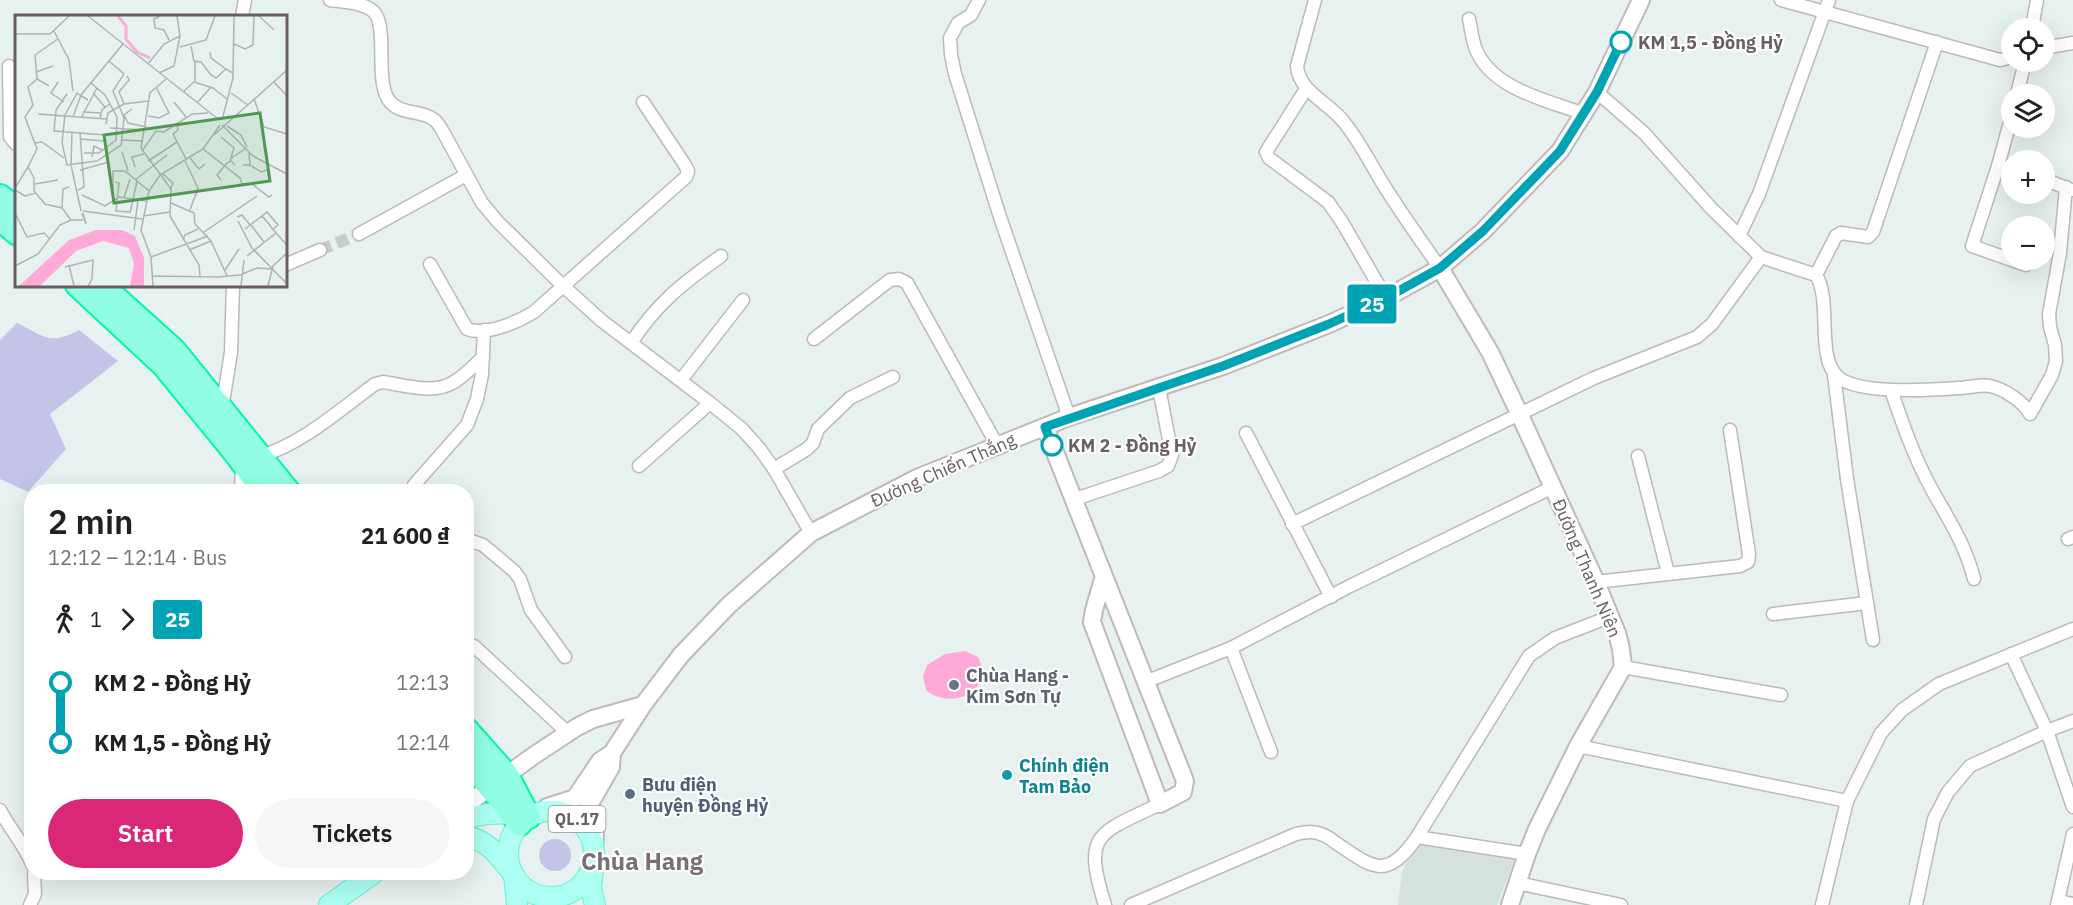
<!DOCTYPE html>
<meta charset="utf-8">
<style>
body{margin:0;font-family:"IBM Plex Sans",sans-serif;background:#f6f6f6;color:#202124;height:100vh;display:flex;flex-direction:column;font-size:22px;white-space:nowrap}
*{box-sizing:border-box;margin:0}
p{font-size:20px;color:#757577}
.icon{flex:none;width:33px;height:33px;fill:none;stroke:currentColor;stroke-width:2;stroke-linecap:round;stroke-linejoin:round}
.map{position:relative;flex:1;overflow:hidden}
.side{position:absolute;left:24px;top:484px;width:450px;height:396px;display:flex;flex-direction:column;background:#fff;border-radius:24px;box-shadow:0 6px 24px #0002}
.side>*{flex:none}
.badge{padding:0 12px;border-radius:4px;font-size:21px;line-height:39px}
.buttons{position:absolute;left:2001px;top:18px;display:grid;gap:12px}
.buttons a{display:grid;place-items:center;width:54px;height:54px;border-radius:50%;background:#fff;box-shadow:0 6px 24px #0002;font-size:30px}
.map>.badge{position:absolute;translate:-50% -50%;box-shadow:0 0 0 3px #fff}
.legs{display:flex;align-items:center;gap:9px;height:66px;padding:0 24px;font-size:20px}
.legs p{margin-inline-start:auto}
.overview{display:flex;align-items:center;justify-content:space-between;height:102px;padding:0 24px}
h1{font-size:33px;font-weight:600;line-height:45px}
.button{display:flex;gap:12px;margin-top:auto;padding:12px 24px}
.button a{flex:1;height:69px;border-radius:36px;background:#db2777;color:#fff;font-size:24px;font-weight:600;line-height:69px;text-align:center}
.button a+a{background:#f6f6f6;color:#202124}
ul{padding:0 24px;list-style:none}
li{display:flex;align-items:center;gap:21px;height:60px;font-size:22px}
li i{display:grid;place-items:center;width:9px;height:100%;margin:0 8px;background:currentColor}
li i::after{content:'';width:15px;height:15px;margin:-8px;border:4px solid;border-radius:50%;background:#fff}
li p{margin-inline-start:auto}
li:first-child i{background:linear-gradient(#0000 50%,currentColor 0)}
li:last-child i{background:linear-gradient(currentColor 50%,#0000 0)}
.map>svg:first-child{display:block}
</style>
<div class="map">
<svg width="2073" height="905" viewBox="0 0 2073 905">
<rect width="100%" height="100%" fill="#e7f1ef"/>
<!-- education -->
<path fill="#d5e1de" d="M1425 838 1515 858 1497 905H1398L1402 872 1408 859Z"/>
<!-- green -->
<g fill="#c4c4e8">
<path d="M17 323C44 336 49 346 79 330L118 361 50 414 66 449 28 492 0 479V340Z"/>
<circle cx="555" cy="855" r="16"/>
</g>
<!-- water -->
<path fill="#ffa9d9" d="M965 651 978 657C997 692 950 711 926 690L923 677 927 665 945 654Z"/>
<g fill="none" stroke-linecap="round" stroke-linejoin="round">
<!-- street-tunnel -->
<path stroke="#c7cccc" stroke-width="12" stroke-dasharray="12 6" stroke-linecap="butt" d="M320 250 359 234"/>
<!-- street casing -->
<g stroke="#beb8ba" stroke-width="15">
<g id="street">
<path d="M330 0C342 2 364 2 374 12 388 27 375 78 388 99 399 116 419 109 433 119 437 121 440 127 442 130L482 203 498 222 562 285 602 321 710 403 742 429 759 448 774 469 811 533"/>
<path d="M979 0 971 15 958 23 950 38 951 55 955 74 1000 217 1069 417"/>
<path d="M1315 0 1297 66C1299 92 1328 102 1343 121 1359 140 1370 163 1383 184 1401 213 1421 241 1440 268"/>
<path d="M1781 0 2000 60 2012 57"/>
<path d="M242 16 245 0"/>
<path d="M1469 19C1471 28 1472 38 1475 47 1490 89 1547 100 1584 114"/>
<path d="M2032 28 2037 0"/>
<path d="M2044 48 2073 43"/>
<path d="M9 66 10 137 16 144"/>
<path d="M1306 89 1266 152 1269 158 1328 202 1342 222 1386 298"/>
<path d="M1597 92 1644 133 1711 208 1761 257 1816 275C1832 300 1816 357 1837 376 1856 395 1931 390 1958 388 1968 388 1981 384 1990 386 2004 389 2024 402 2030 414L2052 375 2056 361 2055 345 2050 327 2049 314 2060 253 2066 187"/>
<path d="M2017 94 2025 62"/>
<path d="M2012 115 1998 166 1972 246 2026 265"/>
<path d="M1998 166 2012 170"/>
<path d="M2044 179 2071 190"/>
<path d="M359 234 466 175"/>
<path d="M1739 236 1759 194 1829 0"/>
<path d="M430 264 467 329C486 336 518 322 534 312L686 177 688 171 685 165 643 102"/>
<path d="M285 265 320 250"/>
<path d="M1816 275 1836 236 1841 233 1868 237 1873 232 1937 42"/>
<path d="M814 339 890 280 899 279 907 283 997 445"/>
<path d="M631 343C657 303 683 283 721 256"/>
<path d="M1834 375 1847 479 1873 640"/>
<path d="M681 380 743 300"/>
<path d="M1891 390C1902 422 1914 457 1931 488 1948 519 1965 543 1974 579"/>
<path d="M222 409 231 352 233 285"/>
<path d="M1246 433 1331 597"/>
<path d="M260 456C301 445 341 409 375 384L383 382C404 385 434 395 454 382 464 376 474 366 483 357"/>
<path d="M1638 456 1668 573"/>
<path d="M639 466 710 403"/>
<path d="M774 469 807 449 813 443 818 429 850 398 893 377"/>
<path d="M241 492 242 466"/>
<path d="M411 492 414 485 467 425 477 399 482 374 484 330"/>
<path d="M1075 499 1159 471 1168 466 1172 455 1159 388"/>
<path d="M1292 524 1594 378 1697 337 1712 324 1761 257"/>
<path d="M466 539 483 545 514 571 520 579 531 610 565 657"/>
<path d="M2068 539 2073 537"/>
<path d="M1596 582 1740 566 1748 562 1749 554 1730 430"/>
<path d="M1773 614 1867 603"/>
<path d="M474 646 568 733"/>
<path d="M1231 648 1271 752"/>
<path d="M2011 654 2047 731 2073 807"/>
<path d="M1623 667 1781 695"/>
<path d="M1145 682 1231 648 1350 586 1553 487"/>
<path d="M1578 746 1847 801"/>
<path d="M0 810C9 828 24 844 32 864"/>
<path d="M1417 837 1527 854"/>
<path d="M1517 883 1621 905"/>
<path d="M2058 901 2073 904"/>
<path d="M30 905 35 894 34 873"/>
<path d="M1105 905C1082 832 1098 834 1160 804"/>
<path d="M1131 905 1296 834C1301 833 1306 832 1310 832 1320 832 1329 837 1336 843 1374 869 1387 880 1417 837L1529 656 1555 638 1609 617"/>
<path d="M1822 905 1847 801 1881 733 1902 710 1939 684 2073 629"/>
<path d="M1916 905 1934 819 1948 792 1970 766 2047 731 2073 721"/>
<path d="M2057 905 2073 834"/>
</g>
</g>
<!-- secondary casing -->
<g stroke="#c1b8bb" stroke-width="20">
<g id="secondary">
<path d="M1440 268 1490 352 1519 413 1596 582 1617 633 1621 649 1623 667 1578 746 1537 829 1527 854 1510 905"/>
<path d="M1045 427 1185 781 1183 792 1160 804 1092 622 1094 610 1104 576"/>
<path d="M466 805 533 756 577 727 593 719 643 705"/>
<path d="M544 811 547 807 575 798 600 761 612 753 643 705 681 655 729 605 811 533 917 478 1069 417 1223 366 1329 324 1386 298 1440 268 1483 231 1560 151 1597 92 1641 0"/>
<path d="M594 848 595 833 588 807 611 767 612 753"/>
</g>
</g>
<!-- primary casing -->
<g stroke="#5ef3cb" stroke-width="22">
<g id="primary">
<circle cx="551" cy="854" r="43"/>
<path d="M466 818 488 814 522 813"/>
<path d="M466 836C488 841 497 854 510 870"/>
<path d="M593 870 591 888 595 905"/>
<path d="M514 875 517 905"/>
<path d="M329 905 374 873"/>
</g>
</g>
<!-- highway casing -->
<g stroke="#00f8ad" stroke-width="26">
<g id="highway">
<path d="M0 196 16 208"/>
<path d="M0 219 16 233"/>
<path d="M77 285 164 366 235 453 264 492"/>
<path d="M102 285 175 351 289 492"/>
<path d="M466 729 507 775 529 817"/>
<path d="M466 758 520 824"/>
</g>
</g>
<!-- street -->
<use href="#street" stroke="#fff" stroke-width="12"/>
<!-- secondary -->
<use href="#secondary" stroke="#fff" stroke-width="16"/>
<!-- primary -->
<use href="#primary" stroke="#aefff3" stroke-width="20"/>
<!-- highway -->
<use href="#highway" stroke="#91fee3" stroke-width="22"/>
</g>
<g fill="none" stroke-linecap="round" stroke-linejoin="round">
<!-- line-1 casing -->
<g stroke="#fff" stroke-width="14">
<path id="line-1" d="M1052 445 1045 427 1223 366 1329 324 1386 298 1440 268 1483 231 1560 151 1597 92 1621 42"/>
</g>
<!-- line-1 -->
<use href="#line-1" stroke="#00a3b4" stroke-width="9"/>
</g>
<!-- markers -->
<g fill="#fff" stroke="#00a3b4" stroke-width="3">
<circle cx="1621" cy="42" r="10"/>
<circle cx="1052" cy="445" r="10"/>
</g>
<circle fill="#6b7280" stroke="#fff" stroke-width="2" cx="954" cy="685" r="6"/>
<circle fill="#0f9aa8" stroke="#fff" stroke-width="2" cx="1007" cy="775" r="6"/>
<circle fill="#5c6f8a" stroke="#fff" stroke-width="2" cx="630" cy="794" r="6"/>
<g text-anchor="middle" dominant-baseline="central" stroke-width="4.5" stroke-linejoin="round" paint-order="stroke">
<!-- shield labels -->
<rect fill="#fff" stroke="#958f91" stroke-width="1.5" x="548.5" y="806" width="57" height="26" rx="4.5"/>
<g font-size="16" font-weight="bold" fill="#685f62">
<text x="577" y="819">QL.17</text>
</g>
<!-- stop labels -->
<g font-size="18" font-weight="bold" fill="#685f62" stroke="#fff" text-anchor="start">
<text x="1638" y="42">KM 1,5 - Đồng Hỷ</text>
<text x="1068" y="445">KM 2 - Đồng Hỷ</text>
</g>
<!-- street labels -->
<g font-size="18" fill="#685f62" stroke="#fff">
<text transform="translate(943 470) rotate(-24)">Đường Chiến Thắng</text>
<text transform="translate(1587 568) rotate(67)">Đường Thanh Niên</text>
</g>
<!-- worship labels -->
<g font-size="18" font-weight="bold" fill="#5b616d" stroke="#fff" text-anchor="start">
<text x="966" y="675">Chùa Hang -<tspan x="966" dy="21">Kim Sơn Tự</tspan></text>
</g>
<!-- culture labels -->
<g font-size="18" font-weight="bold" fill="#0d838f" stroke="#fff" text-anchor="start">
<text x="1019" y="765">Chính điện<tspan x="1019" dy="21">Tam Bảo</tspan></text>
</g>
<!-- service labels -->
<g font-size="18" font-weight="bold" fill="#4e5e75" stroke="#fff" text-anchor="start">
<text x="642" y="784">Bưu điện<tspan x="642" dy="21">huyện Đồng Hỷ</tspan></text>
</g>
<!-- district labels -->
<g font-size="24" font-weight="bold" fill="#7a7074" stroke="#fff">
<text x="642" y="861">Chùa Hang</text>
</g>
</g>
<!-- overview -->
<g transform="translate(15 15)">
<rect width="272" height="272" fill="#e7f1ef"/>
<path d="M81 215H107L120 221 129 243V271H115L119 249 114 233 88 226 61 236 25 271H4L54 225Z" fill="#ffa9d9"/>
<path fill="none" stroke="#ffa9d9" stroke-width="3" d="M103 1 111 11V24L122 37 135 43"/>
<path fill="none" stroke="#b0b3b3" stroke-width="1.5" d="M73 1 203 104M145 1 139 4 140 13 149 15 154 25M244 1 259 15M39 16 54 45 58 76M0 19H35L54 1M219 29 230 34 238 30 239 1M176 31 179 46 186 47 196 60 201 63 211 54 218 58M165 32 191 25 200 1M195 37 196 43 211 54M133 49 149 29 165 21 162 1M21 57 38 51M144 58 159 51 165 21M22 64 13 72 18 90 10 102 22 134 13 152 19 163V176L30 189 47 193 56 205H68M151 64 135 78 126 133 156 174 155 201 184 250 185 262M43 67 36 78 49 87M179 67 198 73 212 84M259 67 272 81M34 71 22 64 20 40 43 24M168 77 180 66V46M78 78 90 92M216 78 233 90M52 79 41 95 39 116 91 120M239 84 249 112 272 119M73 85 62 78 50 100 47 128 52 150 82 146 106 130 109 103 98 76 109 59 94 46M159 87 171 102M182 88 196 72M109 89 133 86M117 94 109 100 113 108 132 112M68 97 86 98M23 99 91 104M133 101 144 103 154 98 141 72M58 102 66 80 108 29M66 103 82 73M85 104 87 95 95 89M207 105 218 63 219 1M91 109 93 98 109 89 104 77 114 65 112 61M162 109 163 115 158 119 171 144M207 110 238 141 272 159M212 111 226 120 232 132M95 113 131 115M57 117 56 150 66 196M199 120 272 55M206 122 219 133 215 146M65 124 90 126M107 125 128 126M20 128 27 127 49 143M188 134 225 163 227 169H237L254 182 257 180M127 136 141 116 149 117 177 99 193 98M107 137 113 156M69 138H84L101 125 102 102 90 80 76 68M77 142 79 131 87 135M175 143 184 154 190 149M215 144 230 134M133 146 162 127M170 146 183 173 175 195M228 150H235L234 137M235 150 246 157 252 155 254 161M120 152 117 142 129 139M65 155 94 147M148 159 158 168 156 173M120 165 152 140M206 165 202 160 212 148 216 146 220 150M100 167 104 168 101 196 115 197M20 169 43 165M0 173 13 152M98 174V156H110L134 176M0 175 10 181 21 178M63 175 69 172 65 118M67 180 90 191 104 182 131 186M109 183 115 164M156 188 179 198 180 209 196 226 212 261M47 193 48 174 54 172M68 196 127 204M0 198 12 222 29 218 35 224M67 198 71 209 68 198M115 198 122 166M128 201 155 197M222 202 227 200 235 210M223 206 237 233 272 269M236 210 249 227M230 214 247 201M258 214 263 210 252 197 247 201 254 209 256 212 261 218M119 215 123 185M189 217 242 181M168 225 170 220 183 214M174 235 196 226M232 241 261 218 272 230M136 242 193 221M54 250 59 271M0 251 23 239 45 210 56 205M50 252 78 245 77 264 73 271M210 255 224 234M137 261 203 262 225 260 242 253 257 254M138 271 136 242 126 215 134 176 145 160 188 134 205 110M226 271 229 245M253 271 258 251 272 238"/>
<path fill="#539756" fill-opacity="0.15" stroke="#539756" stroke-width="3" d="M245 98 255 166 99 188 89 120Z"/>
<rect width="272" height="272" fill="none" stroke="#685f62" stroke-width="3"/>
</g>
</svg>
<div class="buttons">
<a><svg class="icon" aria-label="locate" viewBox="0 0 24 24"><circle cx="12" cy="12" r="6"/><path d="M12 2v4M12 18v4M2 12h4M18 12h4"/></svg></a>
<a><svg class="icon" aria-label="layers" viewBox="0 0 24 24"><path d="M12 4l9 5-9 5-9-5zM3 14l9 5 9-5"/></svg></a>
<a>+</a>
<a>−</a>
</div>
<b class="badge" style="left:1372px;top:304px;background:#00a3b4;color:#fff">25</b>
<section class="side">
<div class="overview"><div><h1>2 min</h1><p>12:12 – 12:14 · Bus</p></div><b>21 600 ₫</b></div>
<div class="legs"><svg class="icon" aria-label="walk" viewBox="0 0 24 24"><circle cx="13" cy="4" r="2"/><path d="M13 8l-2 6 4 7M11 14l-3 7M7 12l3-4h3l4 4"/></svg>1<svg class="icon" aria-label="forward" viewBox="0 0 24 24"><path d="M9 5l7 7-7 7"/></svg><b class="badge" style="background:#00a3b4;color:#fff">25</b></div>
<ul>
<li><i style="color:#00a3b4"></i><b>KM 2 - Đồng Hỷ</b><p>12:13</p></li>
<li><i style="color:#00a3b4"></i><b>KM 1,5 - Đồng Hỷ</b><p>12:14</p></li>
</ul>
<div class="button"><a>Start</a><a>Tickets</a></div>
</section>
</div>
